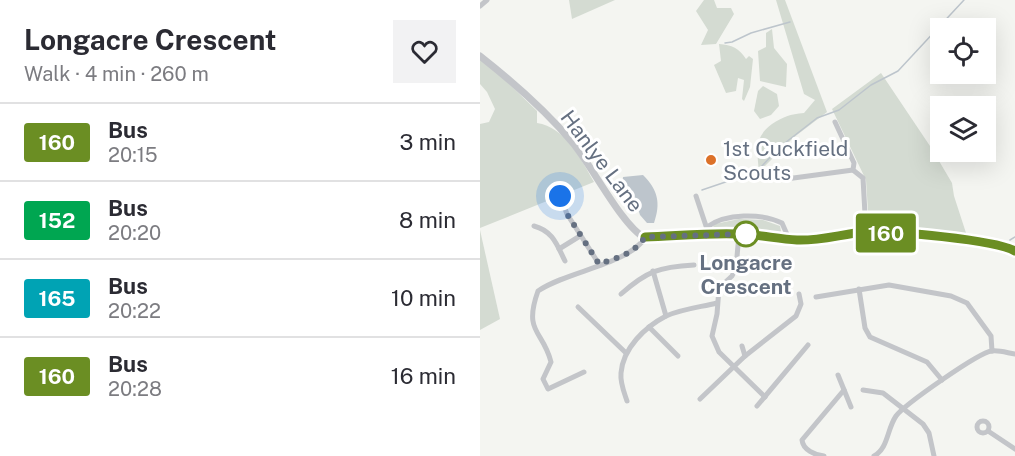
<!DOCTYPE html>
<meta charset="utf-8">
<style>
body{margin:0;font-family:"Public Sans",sans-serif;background:#f2f2f3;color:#2b2b33;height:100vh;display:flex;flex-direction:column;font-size:22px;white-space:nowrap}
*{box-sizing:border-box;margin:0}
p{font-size:20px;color:#7c7c81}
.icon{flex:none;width:33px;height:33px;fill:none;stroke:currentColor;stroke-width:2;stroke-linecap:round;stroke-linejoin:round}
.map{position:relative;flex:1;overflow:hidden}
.panel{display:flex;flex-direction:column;background:#fff;width:480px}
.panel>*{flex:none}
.badge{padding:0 12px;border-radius:4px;font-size:21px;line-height:39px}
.controls{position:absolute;left:450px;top:18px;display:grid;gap:12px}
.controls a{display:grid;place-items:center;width:66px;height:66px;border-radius:0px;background:#fff;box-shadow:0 6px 24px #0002;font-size:30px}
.you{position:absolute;width:30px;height:30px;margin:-15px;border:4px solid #fff;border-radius:50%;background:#1a73e8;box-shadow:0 0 0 9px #1a73e833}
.map>.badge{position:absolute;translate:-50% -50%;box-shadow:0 0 0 3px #fff}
.round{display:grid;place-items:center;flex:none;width:63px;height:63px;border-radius:0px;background:#f2f2f3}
.summary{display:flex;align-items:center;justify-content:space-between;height:102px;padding:0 24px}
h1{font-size:28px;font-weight:700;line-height:45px}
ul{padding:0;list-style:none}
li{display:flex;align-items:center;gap:18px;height:78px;padding:0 24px;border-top:2px solid #e1e1e2}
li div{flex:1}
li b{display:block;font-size:22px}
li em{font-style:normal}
li .badge{min-width:66px;font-weight:700;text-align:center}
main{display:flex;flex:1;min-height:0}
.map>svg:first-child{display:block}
</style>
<main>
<section class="panel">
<div class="summary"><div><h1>Longacre Crescent</h1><p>Walk · 4 min · 260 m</p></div><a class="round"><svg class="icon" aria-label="heart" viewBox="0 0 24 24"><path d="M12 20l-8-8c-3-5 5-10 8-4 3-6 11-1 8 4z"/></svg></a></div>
<ul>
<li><span class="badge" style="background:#6b8e23;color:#fff">160</span><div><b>Bus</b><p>20:15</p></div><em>3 min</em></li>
<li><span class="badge" style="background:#00a651;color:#fff">152</span><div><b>Bus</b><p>20:20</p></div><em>8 min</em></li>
<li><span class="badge" style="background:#00a3b4;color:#fff">165</span><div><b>Bus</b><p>20:22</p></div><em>10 min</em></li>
<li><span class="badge" style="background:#6b8e23;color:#fff">160</span><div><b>Bus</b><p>20:28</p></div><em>16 min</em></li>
</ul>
</section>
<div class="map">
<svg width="535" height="456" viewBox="0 0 535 456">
<rect width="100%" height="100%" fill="#f4f5f1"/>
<!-- green -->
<g fill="#d4dbd2">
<path d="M89 0H135L92 19Z"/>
<path d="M224 0H234L237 8H251L254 14 236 44 221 45 228 30 216 11Z"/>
<path d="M296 0H305L347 112 313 138 279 172C277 151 274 137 292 124 303 117 310 114 324 113L335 100 324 94Z"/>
<path d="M292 29 294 48 307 64 306 87 280 81 278 51 286 47V33Z"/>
<path d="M239 44C252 45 259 48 266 59L269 56 273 59 270 87 264 101 262 99 264 80 258 78 256 91 246 93 234 65 241 61Z"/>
<path d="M0 59 17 72 57 111V123C85 127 101 159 114 182L0 228V124L9 122 15 109 7 92 0 84Z"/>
<path d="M401 73 452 149 472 183 474 196 487 236 389 226 386 180 352 109Z"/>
<path d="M283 86 297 94 299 106 291 115 280 119 274 111 278 91Z"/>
<path d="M259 219 283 220 300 226 301 231 299 234 276 228 259 226 236 230 233 227 235 224Z"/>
<path d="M0 230 20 319 0 330Z"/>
</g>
<!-- water -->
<path fill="#bdc5cc" d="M163 175C178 190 181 203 174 223H167L160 215 154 197H147L142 188 143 177Z"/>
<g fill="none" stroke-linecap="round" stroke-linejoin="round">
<!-- stream -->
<g stroke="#bdc5cc" stroke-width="1.5">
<path d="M245 43 252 42 271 33 310 22"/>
<path d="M280 168 301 146 337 118 359 110 391 85 418 71 484 0"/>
<path d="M222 190 272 173"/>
<path d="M530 240 535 237"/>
</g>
<!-- minor -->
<g stroke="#c3c5c9" stroke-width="5">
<path d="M0 6 7 0"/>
<path d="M355 122 374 163 373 170 383 178 386 232"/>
<path d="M306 179 373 170"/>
<path d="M80 196 87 214 119 264"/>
<path d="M216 196 227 229"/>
<path d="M54 226C73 231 77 245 85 261"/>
<path d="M227 227C246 213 281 213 302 223L309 239"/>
<path d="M259 234 256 268 252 276 239 288 237 314 232 336 239 352 285 397"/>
<path d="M79 249 100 236"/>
<path d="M173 271 186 316"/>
<path d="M379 289 385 328 390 337 447 362 462 380"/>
<path d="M141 294C167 271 179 267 214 265"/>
<path d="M336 297 409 285 471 296 487 303 511 336 512 351"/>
<path d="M98 307 146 353"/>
<path d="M169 327 198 356"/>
<path d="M262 346 265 356"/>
<path d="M104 372 68 389 63 379 71 362C63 330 43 333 58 291 87 271 147 265 165 238"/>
<path d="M358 375 371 407"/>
<path d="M383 390 403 393 443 424 449 433 454 456"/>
<path d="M220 399 265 356 316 316 321 304 319 294"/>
<path d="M147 401C144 392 140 383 141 373 143 348 165 327 186 316 202 309 221 307 237 303"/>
<path d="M277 406 328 345"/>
<circle cx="503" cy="427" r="6"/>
<path d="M508 431 535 449"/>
<path d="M344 456C335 455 323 450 322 440L364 390"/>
<path d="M394 456C408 449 407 429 416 416 424 405 499 352 512 351 519 350 528 353 535 354"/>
</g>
<!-- tertiary -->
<path stroke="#c3c5c9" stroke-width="7" d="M0 56C33 82 65 110 92 142 111 164 142 226 165 238 196 236 226 233 257 234 277 234 297 239 317 240 340 241 362 234 385 232 410 230 516 240 535 251"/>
</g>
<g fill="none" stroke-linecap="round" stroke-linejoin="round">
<!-- line casing -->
<g stroke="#fff" stroke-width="14">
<path id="line" d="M165 237C196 236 226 233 257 234 277 234 297 239 317 240 340 241 362 234 385 232 410 230 516 240 535 251"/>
</g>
<!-- line -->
<use href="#line" stroke="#6b8e23" stroke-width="9"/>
<!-- walk -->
<path stroke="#657081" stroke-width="6" stroke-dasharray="0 10.8" d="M80 196 87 214 119 264C137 258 154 254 165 237L266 234"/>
</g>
<!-- markers -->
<circle fill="#dc7129" stroke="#fff" stroke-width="2" cx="231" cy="160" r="6"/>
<circle fill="#fff" stroke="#6b8e23" stroke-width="3" cx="266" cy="234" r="12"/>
<g text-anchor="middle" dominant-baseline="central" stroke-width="6" stroke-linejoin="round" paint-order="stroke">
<!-- poi labels -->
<g font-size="21" fill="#657081" stroke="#fff" text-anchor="start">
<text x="243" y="148">1st Cuckfield<tspan x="243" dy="24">Scouts</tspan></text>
</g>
<!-- street labels -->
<g font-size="21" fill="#657081" stroke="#fff">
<text transform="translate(122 161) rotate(53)">Hanlye Lane</text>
</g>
<!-- stop labels -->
<g font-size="21" font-weight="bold" fill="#657081" stroke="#fff">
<text x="266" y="262">Longacre<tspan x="266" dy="24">Crescent</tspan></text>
</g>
</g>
</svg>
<div class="controls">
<a><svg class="icon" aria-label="locate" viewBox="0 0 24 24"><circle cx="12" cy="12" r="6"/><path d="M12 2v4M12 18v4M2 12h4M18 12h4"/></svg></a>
<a><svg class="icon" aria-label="layers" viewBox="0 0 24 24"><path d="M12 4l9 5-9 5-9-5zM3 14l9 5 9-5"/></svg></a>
</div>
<div class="you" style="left:80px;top:196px"></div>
<b class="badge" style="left:406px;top:233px;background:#6b8e23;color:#fff">160</b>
</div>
</main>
